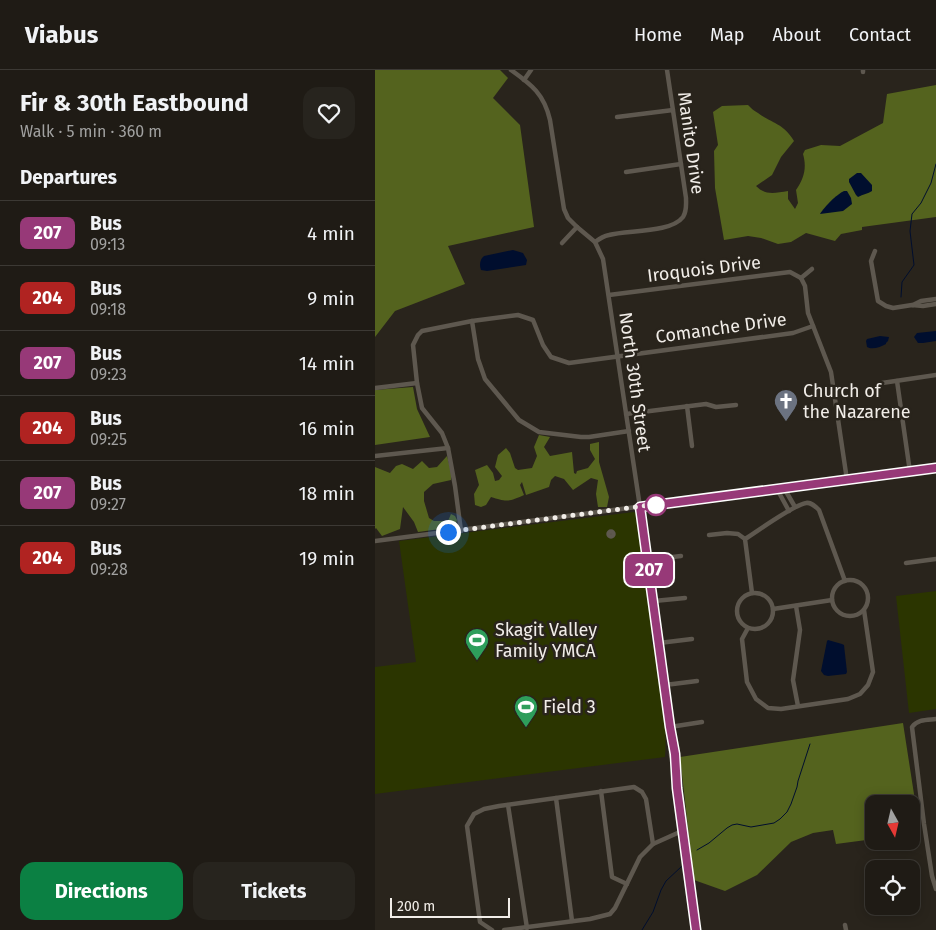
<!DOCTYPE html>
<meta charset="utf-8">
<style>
body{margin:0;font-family:"Fira Sans",sans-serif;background:#27241e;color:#f1f3f6;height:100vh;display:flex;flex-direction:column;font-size:19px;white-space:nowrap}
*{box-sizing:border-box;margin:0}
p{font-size:16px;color:#a1a1a0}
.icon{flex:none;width:28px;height:28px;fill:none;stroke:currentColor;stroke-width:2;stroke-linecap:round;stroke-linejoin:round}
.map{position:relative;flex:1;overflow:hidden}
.side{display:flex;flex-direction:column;background:#1f1b15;width:375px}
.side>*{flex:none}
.badge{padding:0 10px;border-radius:8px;font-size:18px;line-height:32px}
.needle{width:32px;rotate:172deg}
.buttons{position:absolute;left:490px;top:725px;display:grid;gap:10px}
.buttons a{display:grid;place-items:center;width:55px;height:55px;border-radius:10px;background:#1f1b15;box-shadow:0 2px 12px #0003,0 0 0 1px #3c3934;font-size:25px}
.scale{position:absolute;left:15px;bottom:12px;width:120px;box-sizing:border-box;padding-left:5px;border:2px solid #f1ede8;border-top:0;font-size:14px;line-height:18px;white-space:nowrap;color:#f1ede8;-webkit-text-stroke:4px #29241c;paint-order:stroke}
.you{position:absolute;width:25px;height:25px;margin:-12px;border:4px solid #fff;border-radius:50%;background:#1a73e8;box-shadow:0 0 0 8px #1a73e833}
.map>.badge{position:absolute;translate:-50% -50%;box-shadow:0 0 0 2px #fff}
h2{padding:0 20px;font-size:19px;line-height:45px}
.round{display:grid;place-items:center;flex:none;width:52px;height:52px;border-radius:15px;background:#27241e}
.overview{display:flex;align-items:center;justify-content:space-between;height:85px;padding:0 20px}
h1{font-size:24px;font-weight:700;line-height:38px}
.cta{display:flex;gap:10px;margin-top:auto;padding:10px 20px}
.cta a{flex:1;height:58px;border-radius:15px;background:#0b8043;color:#fff;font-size:20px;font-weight:700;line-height:58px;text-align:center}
.cta a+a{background:#27241e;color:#f1f3f6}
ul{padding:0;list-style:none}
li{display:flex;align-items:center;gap:15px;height:65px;padding:0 20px;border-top:1px solid #3c3934}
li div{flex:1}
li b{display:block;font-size:19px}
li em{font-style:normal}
li .badge{min-width:55px;font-weight:700;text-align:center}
header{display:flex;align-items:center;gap:30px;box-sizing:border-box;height:70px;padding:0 25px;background:#1f1b15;border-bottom:1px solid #3c3934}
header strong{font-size:24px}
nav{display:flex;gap:28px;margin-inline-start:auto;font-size:18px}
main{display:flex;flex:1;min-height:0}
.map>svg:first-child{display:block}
</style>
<header>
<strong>Viabus</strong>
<nav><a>Home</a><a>Map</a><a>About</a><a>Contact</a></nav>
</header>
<main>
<section class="side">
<div class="overview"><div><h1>Fir &amp; 30th Eastbound</h1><p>Walk · 5 min · 360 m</p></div><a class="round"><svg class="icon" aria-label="heart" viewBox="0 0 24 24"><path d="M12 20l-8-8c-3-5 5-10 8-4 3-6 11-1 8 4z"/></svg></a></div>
<h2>Departures</h2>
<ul>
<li><span class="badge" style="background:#973978;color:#fff">207</span><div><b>Bus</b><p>09:13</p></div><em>4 min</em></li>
<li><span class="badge" style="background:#b02321;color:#fff">204</span><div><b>Bus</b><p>09:18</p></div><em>9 min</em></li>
<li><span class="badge" style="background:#973978;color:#fff">207</span><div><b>Bus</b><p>09:23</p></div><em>14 min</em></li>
<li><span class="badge" style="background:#b02321;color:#fff">204</span><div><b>Bus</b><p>09:25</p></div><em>16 min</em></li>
<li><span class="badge" style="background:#973978;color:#fff">207</span><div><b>Bus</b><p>09:27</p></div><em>18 min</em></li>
<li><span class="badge" style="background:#b02321;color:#fff">204</span><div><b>Bus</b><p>09:28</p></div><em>19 min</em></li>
</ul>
<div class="cta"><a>Directions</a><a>Tickets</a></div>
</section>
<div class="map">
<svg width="561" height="860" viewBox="0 0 561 860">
<rect width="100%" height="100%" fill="#29241c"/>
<!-- green -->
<g fill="#2b3500">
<path d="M259 442 262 444 278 561 276 563 277 574 280 578C285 614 293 651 290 687L0 724V597L41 592 24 471Z"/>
<path d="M561 521V639L534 643 521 526Z"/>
</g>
<!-- forest -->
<g fill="#54631e">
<path d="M0 0H125L133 8 118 28 145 55 159 157 73 176 90 214 20 241 0 267Z"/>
<path d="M561 15V147L487 157V160L466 164 460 171 431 163 416 172 403 174 386 168 373 166 349 170 340 118 339 81 343 75 338 42 347 36 373 35C376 38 379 41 383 43 398 54 408 53 419 71L406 87 397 105 381 116C391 126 400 123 413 121V129L420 139 423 133 421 120C429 108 432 98 428 84L430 80 446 75 465 76 508 53 512 24Z"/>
<path d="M38 317 42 339 55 367 0 375V320Z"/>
<path d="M164 365 175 367 169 377 175 386 197 382 199 403 201 404 202 401 213 398 220 389 215 380V374L224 372V392L234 427 232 437H223L221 424 223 410 216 408 198 420 189 409 180 406 176 410 174 417 151 425 147 412 145 415 149 425C134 432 131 432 116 427L111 435 106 437 100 435 99 424 104 415 100 400 112 395 118 403 120 411 124 410 127 406 120 397 123 385 131 378 135 383 140 398 143 400 157 398 162 386 159 377Z"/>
<path d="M72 386 76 401V410L58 414 49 422V431L54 448 59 451H73L76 444 80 446 82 450 80 457 43 462 39 452 28 437 25 459 7 466 1 458 0 459V397L15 403 21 396 27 394 38 399 47 391 54 398 62 397Z"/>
<path d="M528 653 545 763 536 764V734H499V769L461 774 458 760 438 763 416 772 382 805 350 821 319 810 305 687Z"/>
</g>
<!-- water -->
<g fill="#000e2e">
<path d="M482 103H486L497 115V121C493 124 488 124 483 127L481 125 474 112V109Z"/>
<path d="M469 121H472L476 128 477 134 468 141 445 144C449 137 462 124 469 121Z"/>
<path d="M138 180 148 183 152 190 151 195 112 201 106 200C104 195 105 189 109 186Z"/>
<path d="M561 261V271L548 273H543L539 267 542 263Z"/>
<path d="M505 266 514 267 513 271 511 273V274C506 277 497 280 492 277L491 271 492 269Z"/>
<path d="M453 570 467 574 469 575 472 602 471 604 453 606 449 605 446 601 452 571Z"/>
</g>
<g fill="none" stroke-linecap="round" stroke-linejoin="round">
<!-- stream -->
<g stroke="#000e2e" stroke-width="1">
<path d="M526 227 527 212 539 195 535 161 537 144 546 133 556 113 561 94"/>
<path d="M322 780 334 773 352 758 357 755 362 754 376 757 399 753 405 749 412 742 416 734 422 717 423 711 435 674"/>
<path d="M267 860 278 842 286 820 291 811 306 797"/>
</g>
<!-- minor -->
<g stroke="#5e584f" stroke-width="4.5">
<path d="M136 0C157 15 169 24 175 50L189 139 193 148 202 157 220 172 228 189 279 531 295 657 296 685 301 699"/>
<path d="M488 2V0"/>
<path d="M149 10 156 0"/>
<path d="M242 47 298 40"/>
<path d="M251 102 306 94"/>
<path d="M220 172C224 169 229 166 234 165 253 160 296 163 308 147 312 141 311 134 311 128L292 0"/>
<path d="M187 173 202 157"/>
<path d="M500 181 496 191 503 231 511 236 518 238 537 235 548 236 561 234"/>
<path d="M426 208 430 216 433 243 456 302 472 410"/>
<path d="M426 208 437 199"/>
<path d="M234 225 415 202 426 208"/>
<path d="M538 235 546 231 561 229"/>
<path d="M97 251 103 289 110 309 144 350 164 362 206 367H214L254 361"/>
<path d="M522 311 535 402"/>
<path d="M507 313 561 305"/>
<path d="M0 318 42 313"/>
<path d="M312 336 317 376"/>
<path d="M251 344 331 334 341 337 361 335"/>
<path d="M0 386 73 378"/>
<path d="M409 418 420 437"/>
<path d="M402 419 414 441"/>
<path d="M86 461 80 416 73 378 67 363 47 338 42 313 38 275 43 265 47 261 97 251 143 245 158 250 168 275 176 287 194 293 418 263 438 256"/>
<circle cx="236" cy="464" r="2.5"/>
<path d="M334 465 352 463 363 464 370 469"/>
<path d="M0 471 561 398"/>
<path d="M272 490 306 486"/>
<path d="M531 493 561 489"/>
<circle cx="475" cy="528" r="18"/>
<circle cx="380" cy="541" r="18"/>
<path d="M377 523 370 469C383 461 418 435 431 433 436 432 440 436 444 440L470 511"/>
<path d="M279 531 310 528"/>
<path d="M421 536 425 560 418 610 423 636"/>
<path d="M398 539 457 530"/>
<path d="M373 558 367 569 372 612 381 629 393 638 406 639 473 629 485 624 493 615 498 602 489 540"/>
<path d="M284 573 317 569"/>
<path d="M290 615 322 611"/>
<path d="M561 649C552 650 543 649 537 657L549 754 557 806 561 819"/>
<path d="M295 657 327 652"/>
<path d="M298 673 300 684 302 718 321 860"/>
<path d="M226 721 237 807 252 814"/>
<path d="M181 728 197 851"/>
<path d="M133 735 152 858"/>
<path d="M470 855 471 860"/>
<path d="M117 860 105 852 92 756 99 744 109 739 124 736 259 717 267 722 271 729 278 774"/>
<path d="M129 860 215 849 235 844 240 838 265 787 278 774 307 761"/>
</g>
</g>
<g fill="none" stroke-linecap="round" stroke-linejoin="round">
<!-- line casing -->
<g stroke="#fff" stroke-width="11">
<path id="line" d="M321 860 302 718 300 684 295 657 265 437 561 398"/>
</g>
<!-- line -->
<use href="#line" stroke="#973978" stroke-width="8"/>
<!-- walk -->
<path stroke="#f1ede8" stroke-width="5" stroke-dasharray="0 9" d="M73 462 283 434 281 435"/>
</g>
<!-- icons -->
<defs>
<g id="church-pin" transform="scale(1.25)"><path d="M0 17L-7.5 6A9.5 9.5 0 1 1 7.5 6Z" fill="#6b7280" stroke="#29241c"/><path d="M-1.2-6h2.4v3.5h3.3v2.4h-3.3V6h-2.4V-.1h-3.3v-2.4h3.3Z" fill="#fff"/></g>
<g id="stadium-pin" transform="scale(1.25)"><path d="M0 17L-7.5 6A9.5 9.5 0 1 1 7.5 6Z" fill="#2e9e5b" stroke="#29241c"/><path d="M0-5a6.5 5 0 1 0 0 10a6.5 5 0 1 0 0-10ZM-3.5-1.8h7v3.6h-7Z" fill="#fff"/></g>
</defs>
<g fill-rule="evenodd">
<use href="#church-pin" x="411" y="331"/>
<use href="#stadium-pin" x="102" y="570"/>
<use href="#stadium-pin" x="151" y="637"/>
</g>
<!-- markers -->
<circle fill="#fff" stroke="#973978" stroke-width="2.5" cx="281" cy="435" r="10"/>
<g text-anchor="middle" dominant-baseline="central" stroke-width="5" stroke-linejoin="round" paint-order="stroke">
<!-- street labels -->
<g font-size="18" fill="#f1ede8" stroke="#29241c">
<text transform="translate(316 73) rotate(82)">Manito Drive</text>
<text transform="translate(329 199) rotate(-7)">Iroquois Drive</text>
<text transform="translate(346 258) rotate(-8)">Comanche Drive</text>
<text transform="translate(260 312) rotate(82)">North 30th Street</text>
</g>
<!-- poi labels -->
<g font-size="18" fill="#f1ede8" stroke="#29241c" text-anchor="start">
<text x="428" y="321">Church of<tspan x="428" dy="21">the Nazarene</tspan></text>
<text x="120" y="560">Skagit Valley<tspan x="120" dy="21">Family YMCA</tspan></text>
<text x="168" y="637">Field 3</text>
</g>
</g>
</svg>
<div class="buttons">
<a><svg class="needle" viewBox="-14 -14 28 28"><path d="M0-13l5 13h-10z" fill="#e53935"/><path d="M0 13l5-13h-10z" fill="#a1a1a0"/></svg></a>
<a><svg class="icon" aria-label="locate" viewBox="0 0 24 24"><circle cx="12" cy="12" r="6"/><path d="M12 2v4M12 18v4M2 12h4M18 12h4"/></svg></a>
</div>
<div class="scale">200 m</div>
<div class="you" style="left:73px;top:462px"></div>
<b class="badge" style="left:274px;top:500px;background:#973978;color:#fff">207</b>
</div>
</main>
